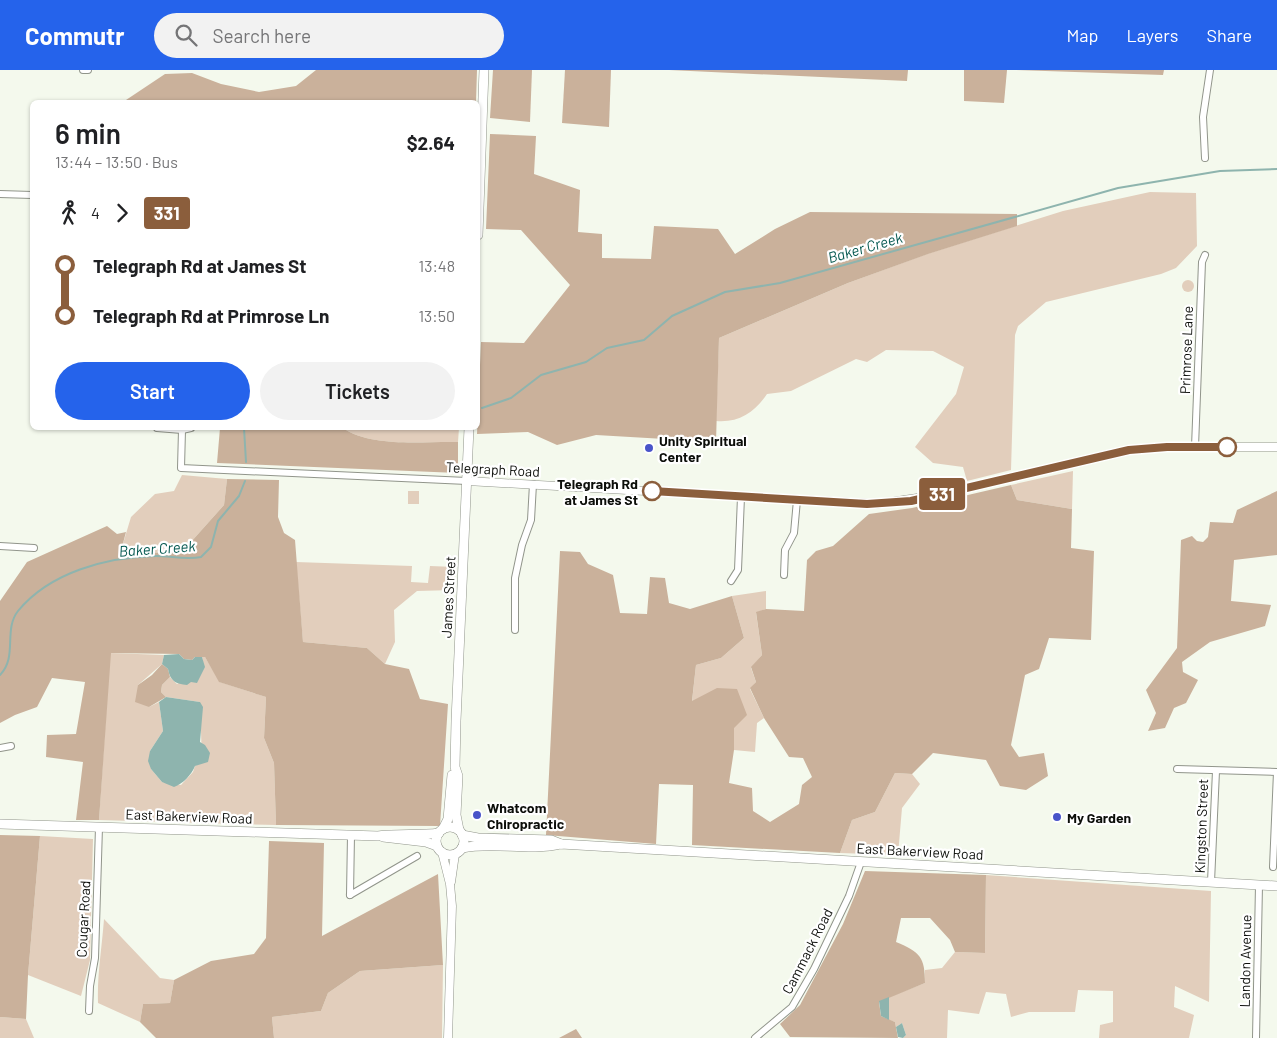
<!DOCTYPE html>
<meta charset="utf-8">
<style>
body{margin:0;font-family:Barlow,sans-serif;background:#f2f2f2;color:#202124;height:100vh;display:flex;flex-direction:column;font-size:19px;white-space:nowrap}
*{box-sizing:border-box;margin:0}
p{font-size:16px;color:#757577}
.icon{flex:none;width:28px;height:28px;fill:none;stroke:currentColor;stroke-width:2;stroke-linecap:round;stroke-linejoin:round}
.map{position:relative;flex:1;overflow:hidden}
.panel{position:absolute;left:30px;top:30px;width:450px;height:330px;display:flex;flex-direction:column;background:#fff;border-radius:8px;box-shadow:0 1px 4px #0004}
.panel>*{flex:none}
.badge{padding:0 10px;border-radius:4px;font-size:18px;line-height:32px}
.map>.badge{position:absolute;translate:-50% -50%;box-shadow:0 0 0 2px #fff}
.legs{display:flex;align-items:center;gap:8px;height:55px;padding:0 25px;font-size:16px}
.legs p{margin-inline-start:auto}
.head{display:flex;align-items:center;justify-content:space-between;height:85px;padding:0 25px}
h1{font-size:28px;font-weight:600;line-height:38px}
.action{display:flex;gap:10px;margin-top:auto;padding:10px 25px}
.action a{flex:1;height:58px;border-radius:30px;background:#2563eb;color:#fff;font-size:20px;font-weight:600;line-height:58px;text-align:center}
.action a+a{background:#f2f2f2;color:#202124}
ul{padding:0 25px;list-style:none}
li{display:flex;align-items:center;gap:18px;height:50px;font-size:19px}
li i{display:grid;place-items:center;width:8px;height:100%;margin:0 6px;background:currentColor}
li i::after{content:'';width:12px;height:12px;margin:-6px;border:4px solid;border-radius:50%;background:#fff}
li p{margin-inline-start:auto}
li:first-child i{background:linear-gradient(#0000 50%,currentColor 0)}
li:last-child i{background:linear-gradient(currentColor 50%,#0000 0)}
header{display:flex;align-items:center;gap:30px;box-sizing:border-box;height:70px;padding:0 25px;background:#2563eb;color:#fff}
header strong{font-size:24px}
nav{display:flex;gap:28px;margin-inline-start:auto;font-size:18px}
.search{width:350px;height:45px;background:#f2f2f2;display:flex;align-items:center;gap:12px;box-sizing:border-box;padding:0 18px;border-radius:28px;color:#757577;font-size:19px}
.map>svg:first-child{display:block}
</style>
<header>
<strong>Commutr</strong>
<div class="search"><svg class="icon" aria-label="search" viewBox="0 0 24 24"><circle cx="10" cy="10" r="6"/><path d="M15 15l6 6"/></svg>Search here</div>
<nav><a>Map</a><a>Layers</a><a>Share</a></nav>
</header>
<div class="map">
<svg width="1277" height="968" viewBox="0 0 1277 968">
<rect width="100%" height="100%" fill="#f4f9ed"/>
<!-- green -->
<g fill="#e2cebc">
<path d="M1150 122 1196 123 1197 176 1176 198 1161 204 1046 232 1018 256 1015 265 1011 400 967 411 963 397 933 393 915 377 956 324 964 297 933 281 886 280 867 292 856 289 791 321 767 324C755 342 739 353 716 351L719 268 848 213 927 184 1063 141Z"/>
<circle cx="1188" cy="216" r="6"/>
<path d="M343 358H459L458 372C423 371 372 378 343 358Z"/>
<path d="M1073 401 1072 439 1017 430 1011 415Z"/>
<path d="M182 405 227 409 224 435 182 482 149 483 122 477 131 447 155 424 174 421Z"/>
<rect x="408" y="421" width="11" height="13"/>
<path d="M296 492 412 496 411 512 428 513 430 496 455 497 454 520 417 521 394 540 395 572 385 594 367 578 303 572Z"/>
<path d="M766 521V539L756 543 762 585 751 598 756 612 750 619 764 648 757 653 755 682 734 680V658L692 632 696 595 721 588 744 568 732 526Z"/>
<path d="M110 583 164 585 162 594 138 615 149 637 159 632 163 661 150 681 151 699 162 712 181 715 193 702 195 696 202 692 200 632 166 627 161 622 162 615 170 607 177 614 204 597 202 587H205L220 612 266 627 264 668 274 693 276 755 99 750Z"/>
<path d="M895 703 912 704 920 714 902 738 898 785 840 783 852 750 875 742Z"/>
<path d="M40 766 93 769 90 890 81 926 28 905Z"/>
<path d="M986 805 1211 821 1209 932 1175 916 1174 937 1194 945 1189 968H1099L1100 955 1113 952V921L1078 920 1075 942H1029L1011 947 1006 924 986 922 979 944 948 940 947 968H903L906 965 902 953 896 957 895 952 889 950V927L925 913V900L942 898 955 882 985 883Z"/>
<path d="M104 849 160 908 174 910 170 933 143 934 140 952 98 933C97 905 102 877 104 849Z"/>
<path d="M443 895 442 968H274L272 947 321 941 328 923 360 901Z"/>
<path d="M0 947 26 949 34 968H0Z"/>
</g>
<!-- forest -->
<g fill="#cab19b">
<path d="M316 0H477L476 32H123L165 4 192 3 221 14 259 22 296 16Z"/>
<path d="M493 0H532L530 52 490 48Z"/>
<path d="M565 0H611L609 57 562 53Z"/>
<path d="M669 0H908L907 11Z"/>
<path d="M964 0H1007L1004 33 964 31Z"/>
<path d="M1016 0H1164L1163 5Z"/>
<path d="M490 64 536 66 534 104 580 120 578 162 602 164V188L651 189 654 156 718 159 735 184 775 159 810 142 1017 144V156L928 184 848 213 719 268 716 372 596 365 557 375 528 362 477 364 481 272 524 273 570 215 521 160 486 159Z"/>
<path d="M220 358H343C372 378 423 371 458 372V403L217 393Z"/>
<path d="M227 409 279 410 278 447 284 463 295 470 303 572 367 578 385 594 409 599 420 629 448 634 440 756 276 755 274 693 264 668 266 627 219 612 205 587H195L192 590 184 589 179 584 111 583 99 750H76L83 692 46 687 47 665 76 664 85 612 52 608 37 637 15 645 0 653V531L27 492 107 456 117 464 126 462 122 477 149 483 182 482 224 435Z"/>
<path d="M1011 415 1017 430 1072 439 1071 478 1094 481 1091 570 1049 568 1039 599 1025 605 1011 675 1019 687 1044 683 1048 706 1026 720 1000 716 986 690 933 683 912 704 895 703 875 742 852 750 840 783 692 775 693 715 659 714 656 774 546 765 560 481 580 482 588 494 613 505 620 543 647 544 650 507 665 508 669 533 690 539 732 526 744 568 721 588 696 595 692 631 717 618 737 619 747 645 734 658V680L729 713 752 718 753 741 770 752 799 734 802 715 812 707 803 688 789 687 764 648 750 618 756 612 751 597 762 585 756 542 766 539 804 541 807 490 816 481 833 476 869 444 912 438Z"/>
<path d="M1277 421V485L1234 490 1231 531 1271 535 1265 556 1210 572 1182 592 1183 602 1198 610 1186 633 1174 638 1165 658 1148 661 1156 643 1146 620 1177 578 1181 470 1192 466 1197 471 1203 472 1208 467 1210 452 1233 453 1237 440Z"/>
<path d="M162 594 168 599 170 607 162 615 161 622 166 627 149 637 135 632 138 615 152 605Z"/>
<path d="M0 765 40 766 28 905 26 949 0 947Z"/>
<path d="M269 771 324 773 322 866 438 804 443 895 360 901 328 923 321 941 272 947 274 968H156L140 952 143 934 170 933 174 910 211 891 254 884 266 868Z"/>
<path d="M865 801 986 805 985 883 955 882 950 870 930 848H901L896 872C920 882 925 887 925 913L879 932 881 946 895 952 898 968 790 967 780 954 800 935 843 854Z"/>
<path d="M576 959 582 968H559Z"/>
</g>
<!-- water -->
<g fill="#8eb4ae">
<path d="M179 584 184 589 192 590 195 587H202L205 597 197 613 191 612 187 615C176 614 170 611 168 599L162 594 164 585Z"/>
<path d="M166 627 200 632 203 637 200 672 205 675 210 683 208 692 195 696C192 704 183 714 174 717L162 712 151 699 148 691 150 681 163 661 159 632Z"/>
<path d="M889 927V950L881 946 879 931Z"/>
<path d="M902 953 906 965 903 968 898 967 896 957Z"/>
</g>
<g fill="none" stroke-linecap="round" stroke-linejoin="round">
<!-- stream -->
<g stroke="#8eb4ae" stroke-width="2">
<path d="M482 338 511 328 541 305 586 292 607 278 644 270 672 246 725 222 780 213 1118 118 1220 101 1277 99"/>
<path d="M244 358 246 392"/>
<path d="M0 605C18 587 3 560 18 541 50 502 107 487 156 486 171 486 186 490 201 487L211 477 218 451 239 426 245 411"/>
</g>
<!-- minor casing -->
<g stroke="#91958b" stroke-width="8">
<g id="minor">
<path d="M83 0H88"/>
<path d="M1205 88 1203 47 1210 0"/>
<path d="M0 124 32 125"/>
<path d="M157 358 182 360 191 358"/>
<path d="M182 360 181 398 467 411"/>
<path d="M1195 377 1202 192 1205 185"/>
<path d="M0 476 34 478"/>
<path d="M784 505 785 480 794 463 797 430"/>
<path d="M731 511 738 500 741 427"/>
<path d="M515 560V508L522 475 531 450 533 414"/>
<path d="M0 678 11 676"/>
<path d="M1177 699 1277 702"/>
<path d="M1273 797 1277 702"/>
<path d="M1211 812 1216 701"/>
<path d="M350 825 417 786"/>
<path d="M350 825 351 765"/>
<path d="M89 941 90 916 95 888 99 757"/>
<path d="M755 968 792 937 814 899 849 826 861 792"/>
<path d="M1256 968 1259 815"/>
</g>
</g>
<!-- tertiary casing -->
<g stroke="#91958b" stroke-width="9">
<g id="tertiary">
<path d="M467 411 877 434 937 425 1129 380 1167 377H1277"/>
<path d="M442 782 450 814 452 836 448 968"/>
<path d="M451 812 455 784"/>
</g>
</g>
<!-- secondary casing -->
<g stroke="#91958b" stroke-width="10">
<g id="secondary">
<path d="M478 165 484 0"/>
<path d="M0 754 378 766C399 763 419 766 439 763"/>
<circle cx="450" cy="771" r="14"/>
<path d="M443 759 448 749 452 705"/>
<path d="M459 760 456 745 458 706 455 697 456 651 469 358"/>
<path d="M462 765 478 768 551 770 561 774"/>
<path d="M383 767 426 772 437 776"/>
<path d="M462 778C495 771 529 782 561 774L1277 816"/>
</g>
</g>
<!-- minor -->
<use href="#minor" stroke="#fff" stroke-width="6"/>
<!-- tertiary -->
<use href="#tertiary" stroke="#fff" stroke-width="8"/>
<!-- secondary -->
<use href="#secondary" stroke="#fff" stroke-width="9"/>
</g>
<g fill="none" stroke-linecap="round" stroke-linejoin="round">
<!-- line-1 casing -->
<g stroke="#fff" stroke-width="11">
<path id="line-1" d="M652 421 867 434 911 431 1129 380 1167 377H1227"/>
</g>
<!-- line-1 -->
<use href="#line-1" stroke="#8b5e3c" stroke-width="8"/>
</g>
<!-- markers -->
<g fill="#fff" stroke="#8b5e3c" stroke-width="2.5">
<circle cx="1227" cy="377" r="9"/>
<circle cx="652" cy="421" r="9"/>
</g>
<g fill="#4954c9" stroke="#fff" stroke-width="2">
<circle cx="649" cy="378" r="5"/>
<circle cx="477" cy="745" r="5"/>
<circle cx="1057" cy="747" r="5"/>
</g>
<g text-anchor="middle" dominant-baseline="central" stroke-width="4.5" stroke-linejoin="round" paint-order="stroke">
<!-- street labels -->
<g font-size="14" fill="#0c0e0a" stroke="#fff">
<text transform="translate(1186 280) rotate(-88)">Primrose Lane</text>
<text transform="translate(493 399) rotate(3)">Telegraph Road</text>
<text transform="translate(448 527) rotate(-87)">James Street</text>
<text transform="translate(189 746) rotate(2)">East Bakerview Road</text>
<text transform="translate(1201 756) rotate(-88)">Kingston Street</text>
<text transform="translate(920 781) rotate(3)">East Bakerview Road</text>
<text transform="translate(83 849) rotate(-87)">Cougar Road</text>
<text transform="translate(807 881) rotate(-63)">Cammack Road</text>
<text transform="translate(1245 891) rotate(-89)">Landon Avenue</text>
</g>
<!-- poi labels -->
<g font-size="14" font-weight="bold" fill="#0c0e0a" stroke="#fff" text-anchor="start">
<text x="659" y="370">Unity Spiritual<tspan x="659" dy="16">Center</tspan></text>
<text x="487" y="737">Whatcom<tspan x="487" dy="16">Chiropractic</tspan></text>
<text x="1067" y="747">My Garden</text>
</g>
<!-- stop labels -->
<g font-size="14" font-weight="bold" fill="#0c0e0a" stroke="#fff" text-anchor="end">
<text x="638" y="413">Telegraph Rd<tspan x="638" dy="16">at James St</tspan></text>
</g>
<!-- water labels -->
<g font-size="15" font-style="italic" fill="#065951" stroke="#fff">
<text transform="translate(865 177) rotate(-16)">Baker Creek</text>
<text transform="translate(157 478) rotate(-4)">Baker Creek</text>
</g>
</g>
</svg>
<b class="badge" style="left:942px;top:424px;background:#8b5e3c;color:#fff">331</b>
<section class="panel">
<div class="head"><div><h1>6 min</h1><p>13:44 – 13:50 · Bus</p></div><b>$2.64</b></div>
<div class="legs"><svg class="icon" aria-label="walk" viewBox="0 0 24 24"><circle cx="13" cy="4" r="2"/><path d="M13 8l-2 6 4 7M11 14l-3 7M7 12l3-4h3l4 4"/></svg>4<svg class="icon" aria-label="forward" viewBox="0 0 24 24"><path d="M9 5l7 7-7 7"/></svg><b class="badge" style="background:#8b5e3c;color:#fff">331</b></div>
<ul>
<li><i style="color:#8b5e3c"></i><b>Telegraph Rd at James St</b><p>13:48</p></li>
<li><i style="color:#8b5e3c"></i><b>Telegraph Rd at Primrose Ln</b><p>13:50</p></li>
</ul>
<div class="action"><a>Start</a><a>Tickets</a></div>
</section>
</div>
